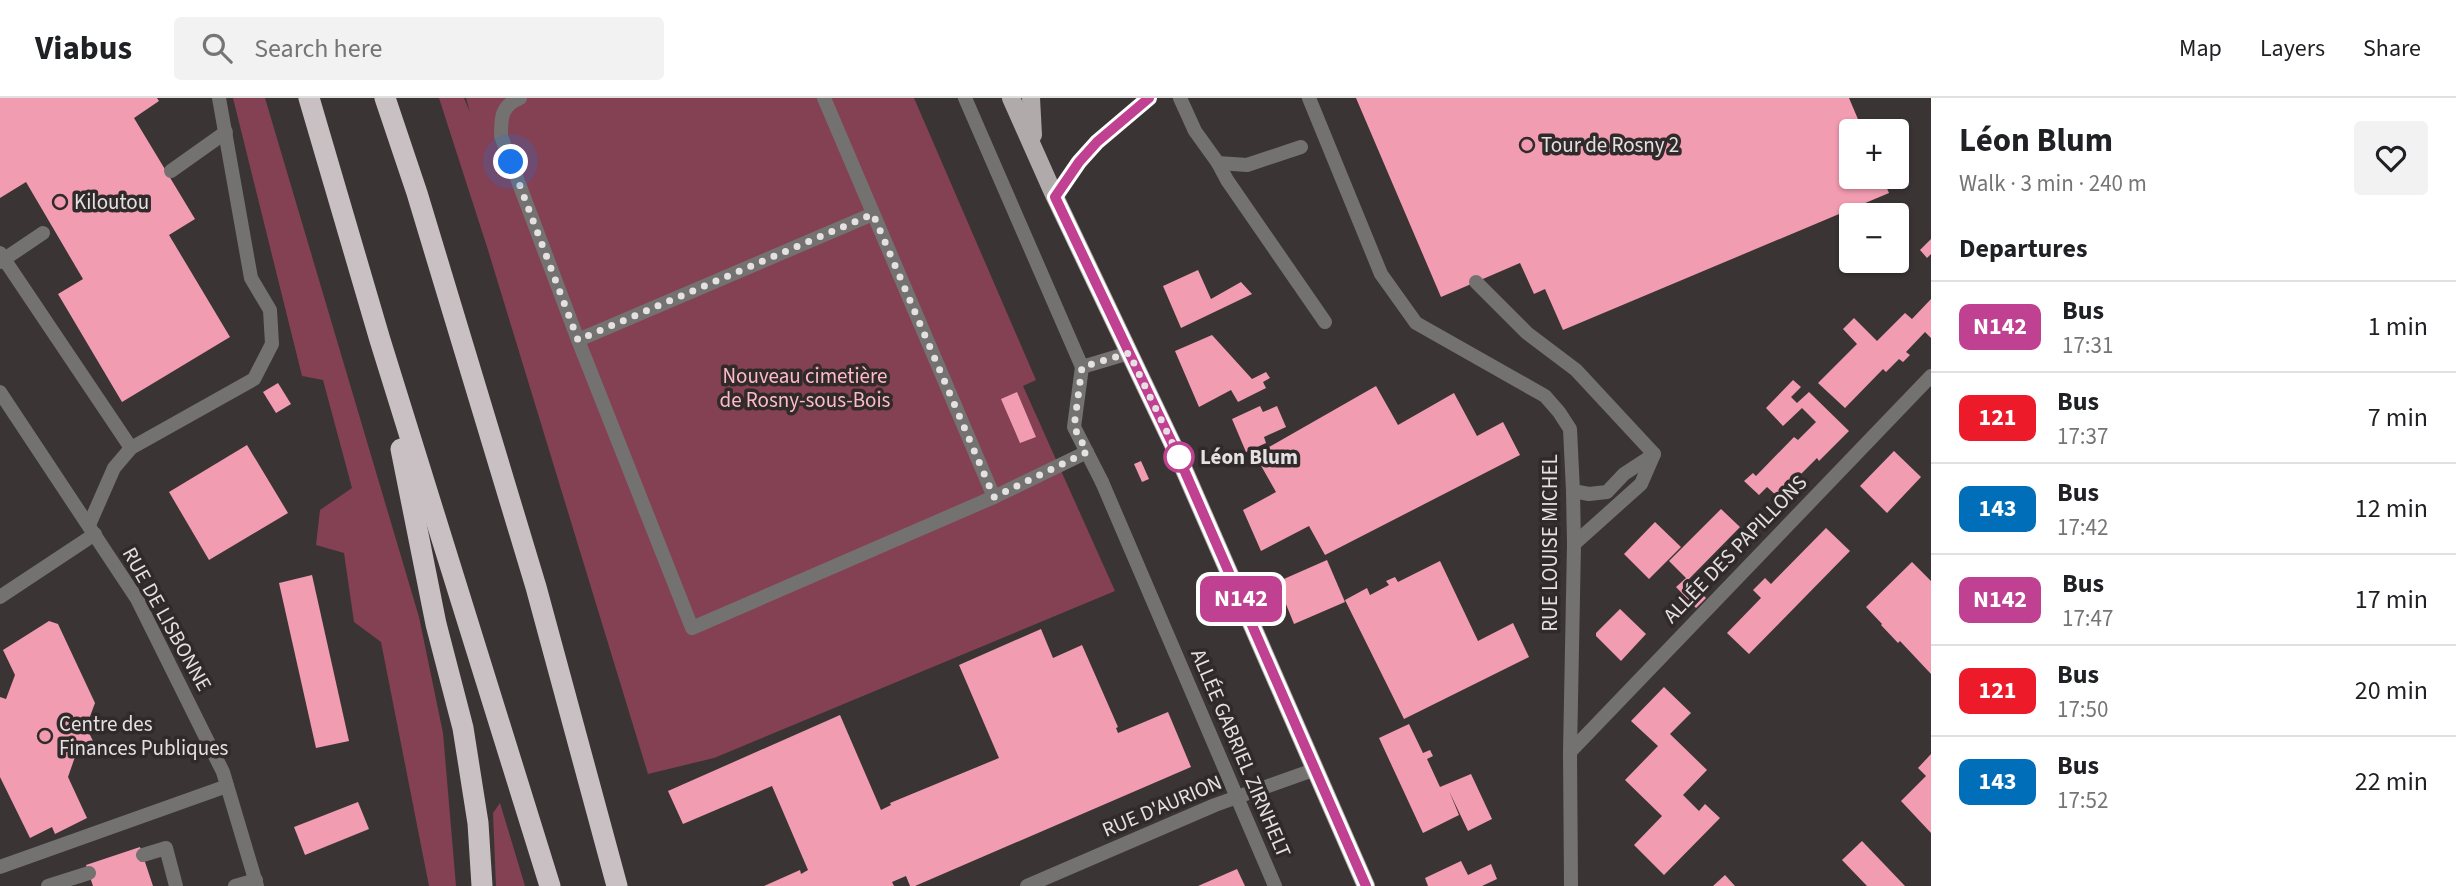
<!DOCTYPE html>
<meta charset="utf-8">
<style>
body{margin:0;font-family:"Source Sans 3",sans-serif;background:#f2f2f2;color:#202124;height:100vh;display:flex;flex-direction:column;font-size:26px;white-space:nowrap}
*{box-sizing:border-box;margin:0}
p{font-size:23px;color:#757577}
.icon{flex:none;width:38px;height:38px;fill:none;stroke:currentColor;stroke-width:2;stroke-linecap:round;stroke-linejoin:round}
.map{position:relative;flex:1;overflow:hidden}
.panel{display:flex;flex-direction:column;background:#fff;width:525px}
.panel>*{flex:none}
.badge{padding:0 14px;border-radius:10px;font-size:24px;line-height:46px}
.buttons{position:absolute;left:1839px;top:21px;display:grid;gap:14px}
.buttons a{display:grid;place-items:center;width:70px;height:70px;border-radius:7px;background:#fff;box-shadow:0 2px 5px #0004;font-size:35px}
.you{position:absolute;width:35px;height:35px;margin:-18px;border:5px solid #fff;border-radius:50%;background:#1a73e8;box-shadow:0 0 0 10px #1a73e833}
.map>.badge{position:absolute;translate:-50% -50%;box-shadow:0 0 0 4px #fff}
h2{padding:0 28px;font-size:26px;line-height:63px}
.round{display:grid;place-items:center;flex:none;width:74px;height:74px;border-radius:7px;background:#f2f2f2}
.headline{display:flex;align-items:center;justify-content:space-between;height:119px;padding:0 28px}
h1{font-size:33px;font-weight:700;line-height:52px}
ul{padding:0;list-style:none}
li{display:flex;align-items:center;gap:21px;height:91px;padding:0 28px;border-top:2px solid #e0e0e0}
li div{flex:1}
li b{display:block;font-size:26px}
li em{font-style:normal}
li .badge{min-width:77px;font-weight:700;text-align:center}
header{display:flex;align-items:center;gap:42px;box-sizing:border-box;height:98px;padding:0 35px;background:#fff;border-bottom:2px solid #e0e0e0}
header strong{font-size:33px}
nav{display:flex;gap:38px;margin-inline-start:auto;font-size:24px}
.search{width:490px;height:63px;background:#f2f2f2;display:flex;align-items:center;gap:18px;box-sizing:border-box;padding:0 24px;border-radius:7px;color:#757577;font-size:26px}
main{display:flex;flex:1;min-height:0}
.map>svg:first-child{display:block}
</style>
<header>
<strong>Viabus</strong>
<div class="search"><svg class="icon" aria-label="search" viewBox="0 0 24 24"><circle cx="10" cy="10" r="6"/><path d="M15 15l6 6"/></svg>Search here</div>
<nav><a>Map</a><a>Layers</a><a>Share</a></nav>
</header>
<main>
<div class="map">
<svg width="1931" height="788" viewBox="0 0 1931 788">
<rect width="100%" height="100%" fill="#3a3435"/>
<!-- green -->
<g fill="#844153">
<path d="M233 0H265L419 519 443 635 456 788H429L381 544 354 524 344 455 316 447 320 412 352 390 323 282 302 278Z"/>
<path d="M439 0H464L470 14 466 0H914L1036 282 1023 288 1115 493 714 660 648 676 488 152Z"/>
<path d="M500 705 525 788H496L493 715Z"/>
</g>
<!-- building -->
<g fill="#f29cb1">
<path d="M0 0H157L159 3 134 20 195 121 169 137 230 239 122 304 58 196 83 181 26 84 0 100Z"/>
<path d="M1356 0H1849L1863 33H1852V79H1882L1889 95 1563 232 1545 191 1534 196 1520 165 1441 199Z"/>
<path d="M1931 141V156L1927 160 1920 152Z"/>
<path d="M1198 172 1211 201 1241 184 1252 196 1181 230 1163 188Z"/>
<path d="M1931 201V240L1925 234 1906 254 1910 257 1903 264 1899 261 1886 274 1883 271 1845 310 1818 285 1857 246 1843 231 1854 220 1877 243 1905 215 1912 221Z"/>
<path d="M1212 237 1252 281 1266 274 1270 280 1263 284 1266 290 1238 304 1231 292 1199 309 1175 253Z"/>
<path d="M1793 282 1801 289 1791 299 1797 305 1809 294 1849 333 1819 363 1817 360 1778 399 1767 389 1759 397 1744 383 1753 375 1756 378 1794 339 1798 342 1816 324 1802 310 1783 328 1766 310Z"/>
<path d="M278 285 291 306 276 315 263 294Z"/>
<path d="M1376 288 1398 327 1454 295 1477 338 1503 324 1520 357 1325 457 1309 428 1261 453 1243 412 1276 394 1255 357Z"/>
<path d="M1017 294 1036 339 1020 345 1001 301Z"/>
<path d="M1260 308 1263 314 1277 308 1286 329 1264 339 1266 345 1246 354 1232 321Z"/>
<path d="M247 347 288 415 209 462 169 394Z"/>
<path d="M1894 353 1921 379 1887 415 1860 388Z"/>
<path d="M1141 363 1149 381 1142 384 1134 366Z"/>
<path d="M1721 411 1740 429 1688 482 1706 500 1696 510 1676 489 1686 480 1669 463Z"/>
<path d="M1655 424 1681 449 1649 481 1624 456Z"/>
<path d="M1826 430 1850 453 1749 556 1727 535 1761 500 1753 492 1765 480 1771 486Z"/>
<path d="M1327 462 1345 504 1294 526 1277 484Z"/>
<path d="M1440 463 1478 543 1513 525 1529 559 1404 621 1345 502 1367 490 1370 497 1389 487 1386 483 1395 479 1398 484Z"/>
<path d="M1912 464 1931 483V576L1900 543 1898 545 1881 527 1882 526 1866 509Z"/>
<path d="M312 477 349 643 316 650 279 485Z"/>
<path d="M1620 511 1646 536 1621 563 1596 538V535Z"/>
<path d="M49 523 58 526 95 605 86 629 95 647 76 656 68 679 87 720 55 736 52 729 30 740 0 679V599L6 601 15 577 3 552Z"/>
<path d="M1041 531 1053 560 1082 547 1118 629 1116 630 1118 635 1168 614 1191 669 915 788H910L906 778 892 784 894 788H764L800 772 801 776 808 772 772 688 683 726 668 693 840 617 881 712 891 707 890 705 999 660 959 567Z"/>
<path d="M1664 589 1691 615 1670 636 1707 672 1683 697 1699 713 1705 706 1720 720 1664 777 1634 747 1662 718 1625 682 1658 648 1631 623Z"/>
<path d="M1409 626 1423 655 1430 652 1433 658 1427 661 1440 689 1471 676 1492 721 1468 733 1449 693 1459 717 1423 735 1379 640Z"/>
<path d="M1931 656V735L1901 703 1926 678 1918 670Z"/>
<path d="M358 704 369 731 305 757 294 729Z"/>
<path d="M1862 743 1905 788H1867L1842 762Z"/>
<path d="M140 749 153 788H93L86 767Z"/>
<path d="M1461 763 1468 777 1491 766 1497 781 1482 788H1428L1425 780Z"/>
<path d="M1237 771 1245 788H1198Z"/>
<path d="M1725 777 1735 788H1713Z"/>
</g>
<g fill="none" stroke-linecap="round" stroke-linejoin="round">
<!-- service -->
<g stroke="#747171" stroke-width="14">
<path d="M520 0C501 8 501 19 501 38L578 242 692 530 994 399"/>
<path d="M824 0 994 399 1087 354"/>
<path d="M965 0 1082 269 1129 255"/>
<path d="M1180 0 1195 33 1218 65 1247 67 1301 49"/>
<path d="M1218 65 1227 82 1325 224"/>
<path d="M171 73 226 34"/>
<path d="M0 155 131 350"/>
<path d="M0 164 43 135"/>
<path d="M1476 184 1527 235 1576 272 1654 356"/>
<path d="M578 242 873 116"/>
<path d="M1082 269 1074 329 1102 384"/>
<path d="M1573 393 1589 396 1607 394 1624 376 1653 357"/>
<path d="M89 427 114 370 131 350 254 281 272 246 270 212 251 180 219 0"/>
<path d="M1574 446 1641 386 1654 356"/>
<path d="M0 499 95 436"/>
<path d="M1570 654 1931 278"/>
<path d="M143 757 166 750 176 788"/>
<path d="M0 769 227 688"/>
<path d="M48 788 89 775"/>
<path d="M235 788 256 782"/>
<path d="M1027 788 1215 707 1316 671"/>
</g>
<!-- minor -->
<g stroke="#747171" stroke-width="14">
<path d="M1309 0 1381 176 1416 225 1545 298 1559 314 1570 331 1573 393 1574 446 1570 654 1571 788"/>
<path d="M1055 99 1079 64 1097 44 1149 0"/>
<path d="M1102 384 1275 788"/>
</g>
<!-- tertiary -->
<path stroke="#747171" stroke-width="14" d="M0 294 137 501 223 674 257 788"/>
<!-- primary -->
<g stroke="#b1aaab" stroke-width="18">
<path d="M1011 0 1055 99 1175 351 1366 788"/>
<path d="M1031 0 1033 37"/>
</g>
<!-- motorway -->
<g stroke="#c8c0c2" stroke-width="21">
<path d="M309 0 380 242 550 788"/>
<path d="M385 0 417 95 536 489 617 788"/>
<path d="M401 351 436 526 463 630 478 725 482 788"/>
</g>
</g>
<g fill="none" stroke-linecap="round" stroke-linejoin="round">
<!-- line casing -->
<g stroke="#fff" stroke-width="16">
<path id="line" d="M1149 0 1097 44 1079 64 1055 99 1175 351 1366 788"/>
</g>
<!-- line -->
<use href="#line" stroke="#c04191" stroke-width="10"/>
<!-- walk -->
<path stroke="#e5e1e2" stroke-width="7" stroke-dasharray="0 12.6" d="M511 64 578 242 873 116 994 399 1087 354 1074 329 1082 269 1129 255 1179 359"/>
</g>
<!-- markers -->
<g fill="#f29aaf" stroke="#302a2b" stroke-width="2.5">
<circle cx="1527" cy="47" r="7"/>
<circle cx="60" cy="104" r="7"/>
<circle cx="45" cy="638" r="7"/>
</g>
<circle fill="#fff" stroke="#c04191" stroke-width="3.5" cx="1179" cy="359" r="14"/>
<g text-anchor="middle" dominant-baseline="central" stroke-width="7" stroke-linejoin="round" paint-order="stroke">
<!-- poi labels -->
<g font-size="21" fill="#e5e1e2" stroke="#302a2b" text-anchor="start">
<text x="1541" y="47">Tour de Rosny 2</text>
<text x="74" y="104">Kiloutou</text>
<text x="59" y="626">Centre des<tspan x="59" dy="24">Finances Publiques</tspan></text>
</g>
<!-- park labels -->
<g font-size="21" fill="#febac9" stroke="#302a2b">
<text x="805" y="278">Nouveau cimetière<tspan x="805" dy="24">de Rosny-sous-Bois</tspan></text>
</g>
<!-- stop labels -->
<g font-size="21" font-weight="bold" fill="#e5e1e2" stroke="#302a2b" text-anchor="start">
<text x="1200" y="359">Léon Blum</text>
</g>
<!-- street labels -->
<g font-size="21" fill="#e5e1e2" stroke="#302a2b">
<text transform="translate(1550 445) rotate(-90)">RUE LOUISE MICHEL</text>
<text transform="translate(1735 451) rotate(-46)">ALLÉE DES PAPILLONS</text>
<text transform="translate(167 521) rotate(61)">RUE DE LISBONNE</text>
<text transform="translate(1241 655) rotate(67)">ALLÉE GABRIEL ZIRNHELT</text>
<text transform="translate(1162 708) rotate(-23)">RUE D'AURION</text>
</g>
</g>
</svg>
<div class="buttons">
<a>+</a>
<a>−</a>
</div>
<div class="you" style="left:511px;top:64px"></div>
<b class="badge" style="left:1241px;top:501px;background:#c04191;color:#fff">N142</b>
</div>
<section class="panel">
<div class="headline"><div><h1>Léon Blum</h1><p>Walk · 3 min · 240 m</p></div><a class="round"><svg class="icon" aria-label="heart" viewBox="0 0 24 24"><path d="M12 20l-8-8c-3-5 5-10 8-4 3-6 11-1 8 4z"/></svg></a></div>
<h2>Departures</h2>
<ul>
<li><span class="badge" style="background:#c04191;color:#fff">N142</span><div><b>Bus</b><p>17:31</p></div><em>1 min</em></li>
<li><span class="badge" style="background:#ed1b2a;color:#fff">121</span><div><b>Bus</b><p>17:37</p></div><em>7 min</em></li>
<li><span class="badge" style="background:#006eb8;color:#fff">143</span><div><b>Bus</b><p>17:42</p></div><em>12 min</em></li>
<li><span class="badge" style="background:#c04191;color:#fff">N142</span><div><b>Bus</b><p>17:47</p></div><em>17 min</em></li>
<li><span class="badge" style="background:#ed1b2a;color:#fff">121</span><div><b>Bus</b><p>17:50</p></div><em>20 min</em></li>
<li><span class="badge" style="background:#006eb8;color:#fff">143</span><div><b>Bus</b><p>17:52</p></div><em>22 min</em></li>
</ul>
</section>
</main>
